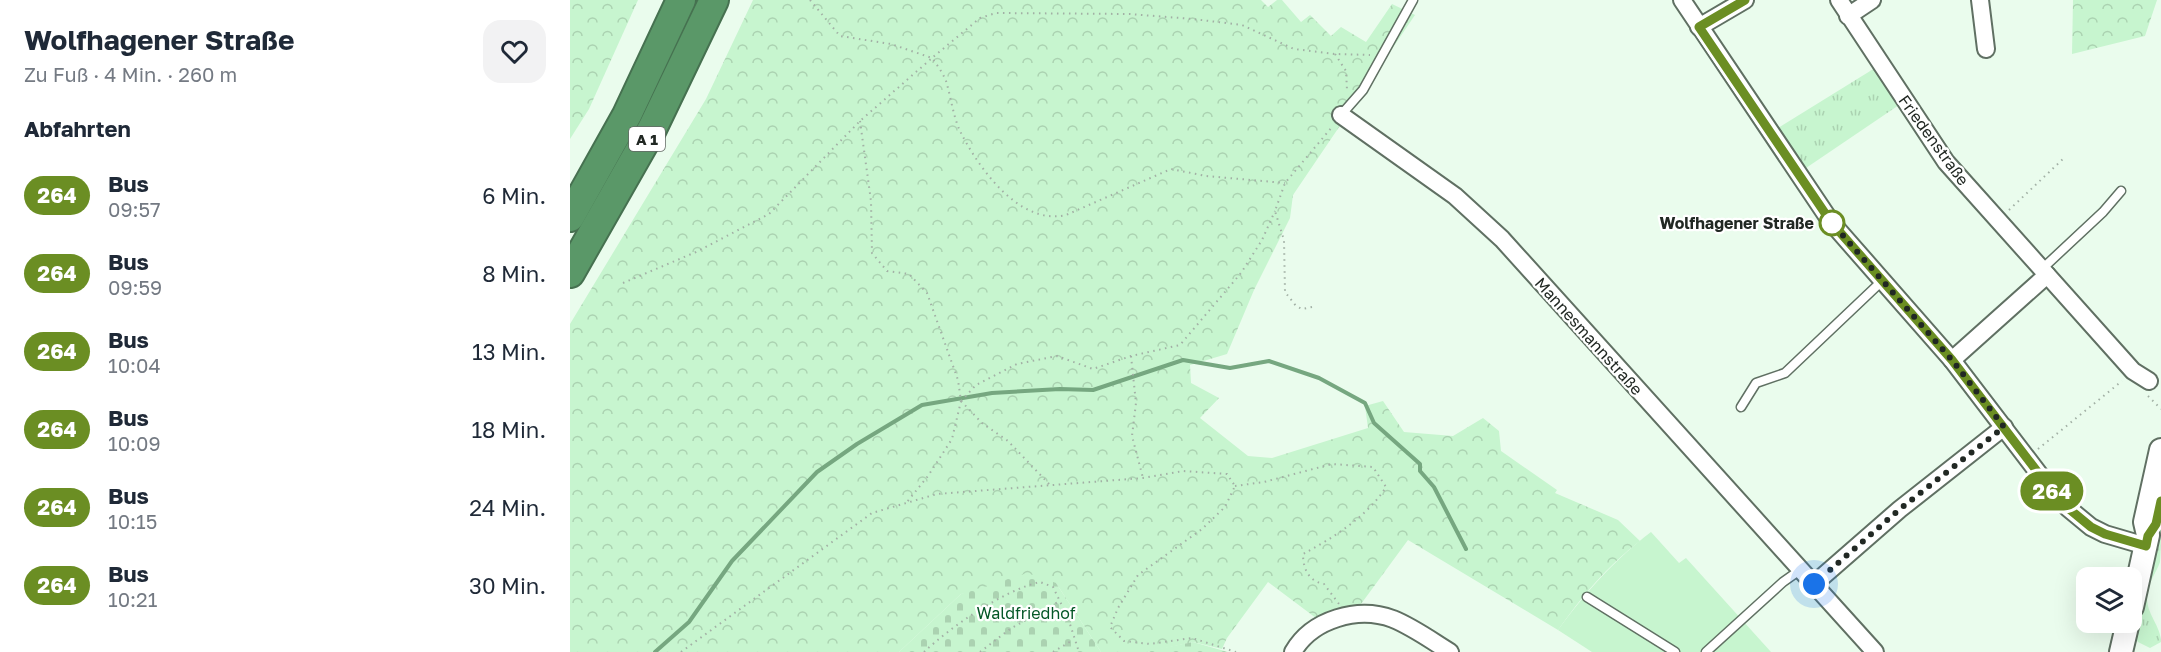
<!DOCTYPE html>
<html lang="de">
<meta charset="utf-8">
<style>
body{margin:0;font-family:"Golos Text",sans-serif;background:#f2f2f3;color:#1f2937;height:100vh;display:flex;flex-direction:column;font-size:22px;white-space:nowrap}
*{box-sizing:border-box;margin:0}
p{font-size:20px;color:#747a83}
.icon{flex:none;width:33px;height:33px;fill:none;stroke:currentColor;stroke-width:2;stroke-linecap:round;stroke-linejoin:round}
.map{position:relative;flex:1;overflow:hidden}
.side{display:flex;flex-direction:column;background:#fff;width:570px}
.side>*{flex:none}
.badge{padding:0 12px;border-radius:20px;font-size:21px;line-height:39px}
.tools{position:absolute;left:1506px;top:567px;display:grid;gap:12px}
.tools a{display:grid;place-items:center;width:66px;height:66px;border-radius:12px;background:#fff;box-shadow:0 6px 24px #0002;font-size:30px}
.you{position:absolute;width:30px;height:30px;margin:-15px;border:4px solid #fff;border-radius:50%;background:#1a73e8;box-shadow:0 0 0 9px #1a73e833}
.map>.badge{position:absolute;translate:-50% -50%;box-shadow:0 0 0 3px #fff}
h2{padding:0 24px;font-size:22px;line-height:54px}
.round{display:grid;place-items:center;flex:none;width:63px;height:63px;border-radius:18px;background:#f2f2f3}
.head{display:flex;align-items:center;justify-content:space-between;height:102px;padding:0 24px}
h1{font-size:28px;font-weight:700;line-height:45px}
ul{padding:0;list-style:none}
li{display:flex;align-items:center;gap:18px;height:78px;padding:0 24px}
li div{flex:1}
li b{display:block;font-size:22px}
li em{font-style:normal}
li .badge{min-width:66px;font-weight:700;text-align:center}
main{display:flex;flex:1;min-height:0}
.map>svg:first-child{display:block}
</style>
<main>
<section class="side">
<div class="head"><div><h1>Wolfhagener Straße</h1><p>Zu Fuß · 4 Min. · 260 m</p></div><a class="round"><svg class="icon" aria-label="heart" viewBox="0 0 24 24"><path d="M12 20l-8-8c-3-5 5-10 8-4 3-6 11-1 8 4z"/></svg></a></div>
<h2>Abfahrten</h2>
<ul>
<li><span class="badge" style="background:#6b8e23;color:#fff">264</span><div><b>Bus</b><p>09:57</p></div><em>6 Min.</em></li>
<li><span class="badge" style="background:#6b8e23;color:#fff">264</span><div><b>Bus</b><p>09:59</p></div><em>8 Min.</em></li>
<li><span class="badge" style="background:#6b8e23;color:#fff">264</span><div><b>Bus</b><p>10:04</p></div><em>13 Min.</em></li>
<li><span class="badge" style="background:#6b8e23;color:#fff">264</span><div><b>Bus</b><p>10:09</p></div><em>18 Min.</em></li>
<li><span class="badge" style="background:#6b8e23;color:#fff">264</span><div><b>Bus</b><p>10:15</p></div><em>24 Min.</em></li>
<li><span class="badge" style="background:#6b8e23;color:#fff">264</span><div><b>Bus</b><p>10:21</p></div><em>30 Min.</em></li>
</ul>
</section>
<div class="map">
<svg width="1591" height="652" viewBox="0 0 1591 652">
<defs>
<pattern id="grass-tufts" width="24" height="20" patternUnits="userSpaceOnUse" patternTransform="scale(1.5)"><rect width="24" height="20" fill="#c7f5cf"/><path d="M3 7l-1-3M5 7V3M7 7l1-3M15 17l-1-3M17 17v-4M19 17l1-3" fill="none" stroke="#abd2b1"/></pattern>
<pattern id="forest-crowns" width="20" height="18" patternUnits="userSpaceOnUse" patternTransform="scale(1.5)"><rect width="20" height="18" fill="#c7f5cf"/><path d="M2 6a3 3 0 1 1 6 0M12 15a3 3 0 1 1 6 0" fill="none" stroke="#abd2b1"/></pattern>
<pattern id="cemetery-stones" width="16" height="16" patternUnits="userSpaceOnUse" patternTransform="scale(1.5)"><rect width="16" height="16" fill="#c7f5cf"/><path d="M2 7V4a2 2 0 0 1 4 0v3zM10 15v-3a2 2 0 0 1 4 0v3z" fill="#abd2b1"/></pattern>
</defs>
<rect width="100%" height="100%" fill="#eafced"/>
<!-- grass -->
<g fill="url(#grass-tufts)">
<path d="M1305 68 1329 105 1236 168 1208 128Z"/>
<path d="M1591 519C1591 532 1591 551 1590 562 1586 574 1576 585 1577 598 1577 615 1591 626 1591 642L1580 648 1568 642 1564 636Z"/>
</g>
<!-- forest -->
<g fill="url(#forest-crowns)">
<path d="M0 0H68L19 109 0 139Z"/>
<path d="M183 0H691L698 7 707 0H712L731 22 740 15 761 36 771 27 796 42 822 4 845 15 723 195 720 218 684 290 657 354 620 365 621 383 649 398 630 418 678 456 702 458 798 428 795 406 813 401 834 432 883 436 913 418 929 431 931 451 987 490 985 493 1048 520 1070 541C1037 566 1012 596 988 630L838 540 791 604 746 618 698 582 657 638 652 649 623 642 577 652H531L486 583 391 594 329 652H0V324L136 99Z"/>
<path d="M1503 0H1587L1575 36 1502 54Z"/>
</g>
<!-- cemetery -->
<g fill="url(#cemetery-stones)">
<path d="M457 573 486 583 531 652H329L391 594Z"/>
<path d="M623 642 658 652H577L583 650Z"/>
</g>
<!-- garden -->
<path fill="#c7f5cf" d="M1081 532 1109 563 1116 558 1201 652H1022L988 630C1017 591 1042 562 1081 532Z"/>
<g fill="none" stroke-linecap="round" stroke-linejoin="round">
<!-- stream -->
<path stroke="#76a780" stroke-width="4" d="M85 652 119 622 162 561 247 472 287 444 352 405 422 393 490 389 523 390 613 360 660 368 699 361 749 378 795 403 804 423 850 464V471L864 487 896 549"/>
<!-- service casing -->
<g stroke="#607063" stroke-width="11">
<g id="service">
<path d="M771 115 793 90 843 0"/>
<path d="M1472 269 1533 212 1551 191"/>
<path d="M1171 407 1186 383 1215 373 1312 281"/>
<path d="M1017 597 1105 652"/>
<path d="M1136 652 1213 582 1230 570"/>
</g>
</g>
<!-- minor casing -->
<g stroke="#607063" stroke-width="20">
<g id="minor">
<path d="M1112 0 1261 222 1382 360 1479 487 1498 508 1521 527 1535 534 1576 546"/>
<path d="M1269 0 1376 162 1563 371 1579 381"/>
<path d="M1410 0 1416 49"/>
<path d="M1278 16 1302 0"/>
<path d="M1129 27 1175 0"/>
<path d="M771 115 885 196 932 239 1305 652"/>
<path d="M1382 360 1477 275"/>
<path d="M1244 584 1330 509 1434 427"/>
<path d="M723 652C742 619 788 606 823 619 843 627 862 641 880 652"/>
</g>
</g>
<!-- secondary casing -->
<g stroke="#607063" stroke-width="26">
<g id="secondary">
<path d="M1562 607 1578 535 1575 522 1591 450"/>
<path d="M1551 652 1558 622"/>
</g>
</g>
<!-- motorway casing -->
<g stroke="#467150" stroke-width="32">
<g id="motorway">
<path d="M0 217 57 115 111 0"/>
<path d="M0 273 82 129 144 0"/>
</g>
</g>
<!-- path -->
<g stroke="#a2b0a5" stroke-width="2" stroke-dasharray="1.5 4.5" stroke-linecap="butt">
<path d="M240 0 270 36 321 44 362 58 410 18 426 13 559 14 623 19 672 25 724 49 765 54 800 55"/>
<path d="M765 54 776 71 777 90"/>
<path d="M290 121 301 201 302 253 317 271 339 274 357 293 388 380 391 401 382 439 358 476 337 502"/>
<path d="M1439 210 1494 158"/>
<path d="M53 283 126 252 199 214 290 121 362 58C367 65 373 73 376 81 381 97 383 116 390 131 408 167 449 226 496 215L601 169 636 176 715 183"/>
<path d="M742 307 732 309 726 306 715 292 714 240 705 211 715 183 762 127"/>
<path d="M561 356 566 403 562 436 573 478"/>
<path d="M1578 396 1591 409"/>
<path d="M391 401 406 385 447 364 487 356 523 369 561 356 610 345 671 273 692 240 705 211"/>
<path d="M391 401 412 423 438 441 480 485"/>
<path d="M1468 449 1552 381"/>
<path d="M665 486 694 482 762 464 803 467 816 487C798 516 763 538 733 554 733 568 738 581 754 584L769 604"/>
<path d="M111 652 302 513 367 494 573 478 613 471 657 474 665 486 655 507 632 529 568 575 548 608 540 627 554 641 580 644 622 638 666 652"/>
<path d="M354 652C382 626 432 591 470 582L483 587 498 618 509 652"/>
<path d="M410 652 440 629 488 602"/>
<path d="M483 652 503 640"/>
</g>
<!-- service -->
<use href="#service" stroke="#fff" stroke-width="8"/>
<!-- minor -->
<use href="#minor" stroke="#fff" stroke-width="16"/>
<!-- secondary -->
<use href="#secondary" stroke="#fff" stroke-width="22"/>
<!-- motorway -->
<use href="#motorway" stroke="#5a9868" stroke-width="28"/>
</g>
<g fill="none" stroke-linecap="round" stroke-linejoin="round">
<!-- line casing -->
<g stroke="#fff" stroke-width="14">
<path id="line" d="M1175 0 1129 27 1261 222 1382 360 1479 487 1498 508 1521 527 1535 534 1576 546 1578 536 1586 524 1591 501"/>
</g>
<!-- line -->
<use href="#line" stroke="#6b8e23" stroke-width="9"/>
<!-- walk -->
<path stroke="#212823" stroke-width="6" stroke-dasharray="0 10.8" d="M1244 584 1330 509 1434 427 1382 360 1262 223"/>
</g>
<!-- markers -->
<circle fill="#fff" stroke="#6b8e23" stroke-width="3" cx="1262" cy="223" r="12"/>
<g text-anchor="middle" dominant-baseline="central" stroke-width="4.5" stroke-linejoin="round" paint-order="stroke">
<!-- shield labels -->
<rect fill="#fff" stroke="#646865" stroke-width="1.5" x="59" y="127" width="36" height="24" rx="4.5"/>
<g font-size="15" font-weight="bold" fill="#212823">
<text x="77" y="139">A 1</text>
</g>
<!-- street labels -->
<g font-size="16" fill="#212823" stroke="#fff">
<text transform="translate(1364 140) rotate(54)">Friedenstraße</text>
<text transform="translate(1019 336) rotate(48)">Mannesmannstraße</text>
</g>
<!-- stop labels -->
<g font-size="16" font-weight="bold" fill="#212823" stroke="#fff" text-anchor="end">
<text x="1244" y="223">Wolfhagener Straße</text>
</g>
<!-- park labels -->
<g font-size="16" fill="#045726" stroke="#fff">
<text x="456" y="613">Waldfriedhof</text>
</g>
</g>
</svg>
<div class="tools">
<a><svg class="icon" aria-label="layers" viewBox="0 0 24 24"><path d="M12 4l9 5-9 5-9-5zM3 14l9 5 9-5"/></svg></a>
</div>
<div class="you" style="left:1244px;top:584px"></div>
<b class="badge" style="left:1482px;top:491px;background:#6b8e23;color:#fff">264</b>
</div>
</main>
